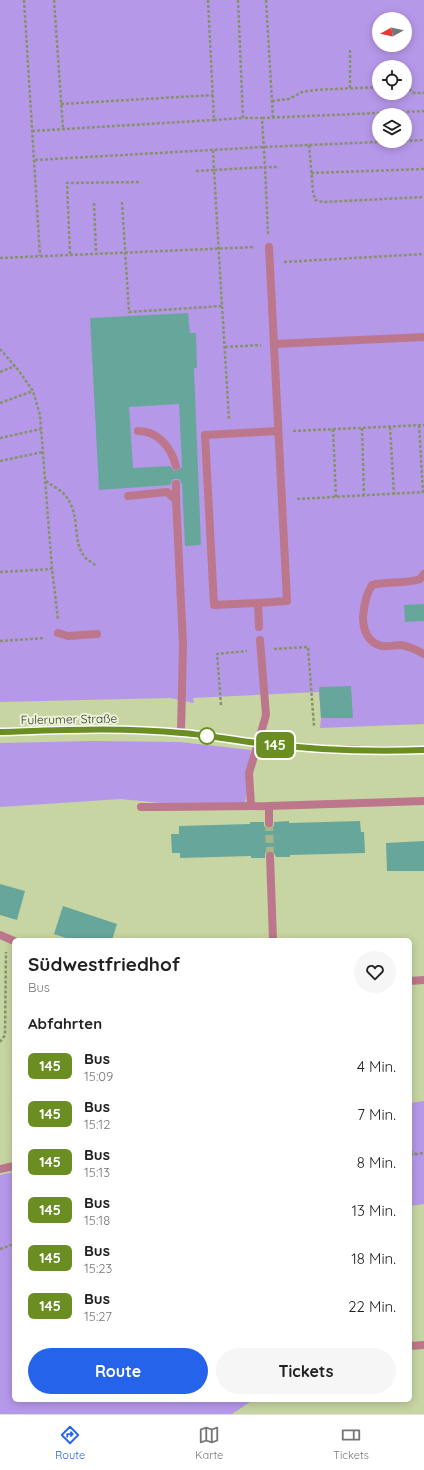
<!DOCTYPE html>
<html lang="de">
<meta charset="utf-8">
<style>
body{margin:0;font-family:Quicksand,sans-serif;background:#f6f6f6;color:#222;height:100vh;display:flex;flex-direction:column;font-size:15px;white-space:nowrap}
*{box-sizing:border-box;margin:0}
p{font-size:13px;color:#767676}
.icon{flex:none;width:22px;height:22px;fill:none;stroke:currentColor;stroke-width:2;stroke-linecap:round;stroke-linejoin:round}
.map{position:relative;flex:1;overflow:hidden}
.panel{position:absolute;left:12px;top:938px;width:400px;height:464px;display:flex;flex-direction:column;background:#fff;border-radius:6px;box-shadow:0 2px 10px #0003}
.panel>*{flex:none}
.badge{padding:0 8px;border-radius:6px;font-size:14px;line-height:26px}
.needle{width:26px;rotate:262deg}
.controls{position:absolute;left:372px;top:12px;display:grid;gap:8px}
.controls a{display:grid;place-items:center;width:40px;height:40px;border-radius:50%;background:#fff;box-shadow:0 2px 10px #0003;font-size:20px}
.map>.badge{position:absolute;translate:-50% -50%;box-shadow:0 0 0 2px #fff}
h2{padding:0 16px;font-size:15px;line-height:36px}
.round{display:grid;place-items:center;flex:none;width:42px;height:42px;border-radius:21px;background:#f6f6f6}
.headline{display:flex;align-items:center;justify-content:space-between;height:68px;padding:0 16px}
h1{font-size:19px;font-weight:700;line-height:30px}
.action{display:flex;gap:8px;margin-top:auto;padding:8px 16px}
.action a{flex:1;height:46px;border-radius:24px;background:#2563eb;color:#fff;font-size:16px;font-weight:700;line-height:46px;text-align:center}
.action a+a{background:#f6f6f6;color:#222}
ul{padding:0;list-style:none}
li{display:flex;align-items:center;gap:12px;height:48px;padding:0 16px}
li div{flex:1}
li b{display:block;font-size:15px}
li em{font-style:normal}
li .badge{min-width:44px;font-weight:700;text-align:center}
.dock{display:flex;justify-content:space-around;align-items:center;height:56px;border-top:1px solid #e0e0e0;background:#fff;font-size:11px;color:#767676}
.dock a{display:grid;justify-items:center;gap:2px}
.dock .on{color:#2563eb}
.map>svg:first-child{display:block}
</style>
<div class="map">
<svg width="424" height="1414" viewBox="0 0 424 1414">
<rect width="100%" height="100%" fill="#c7d5a2"/>
<!-- green -->
<g fill="#b698e9" fill-rule="evenodd">
<path d="M0 0H424V724L320 728 321 718 319 692 193 698 194 703 170 698 0 702ZM379 19H405V45H379ZM379 67H405V93H379ZM379 115H405V141H379Z"/>
<path d="M92 741 180 742 251 750 245 804 161 803 121 799 0 807V743Z"/>
<path d="M424 1101V1204L410 1206V1103Z"/>
<path d="M14 1172V1400H253L232 1414H0V1175Z"/>
</g>
<!-- building -->
<g fill="#67a79b" fill-rule="evenodd">
<path d="M188 313 190 333H196L197 368H194L201 545 185 546 182 484 179 479H173L170 485 99 490 90 318ZM179 404 182 466 180 469 174 471 170 466 133 468 129 407Z"/>
<path d="M424 604V621L405 622 404 605Z"/>
<path d="M351 686 353 718H321L319 687Z"/>
<path d="M289 821V823L360 821 361 832H364L365 853 290 855V857H276L274 853 270 851 265 853V858H251V856L180 858V853H172L171 834H179V826L250 824V822H264V826L269 828 274 826V822Z"/>
<path d="M424 841V871H387L386 843Z"/>
<path d="M0 884 25 891 17 920 0 915Z"/>
<path d="M63 906 117 924 112 940H72L54 934Z"/>
</g>
<g fill="none" stroke-linecap="round" stroke-linejoin="round">
<!-- street-tunnel -->
<path stroke="#a9b589" stroke-width="8" stroke-dasharray="8 4" stroke-linecap="butt" d="M269 823 270 856"/>
<!-- path -->
<g stroke="#87916c" stroke-width="2.5" stroke-dasharray="3 2" stroke-linecap="butt">
<path d="M24 0 40 256"/>
<path d="M54 0 63 129"/>
<path d="M208 0 214 120 243 118"/>
<path d="M238 0 243 118H262L265 167H279"/>
<path d="M266 0 273 118"/>
<path d="M405 86 414 93H424"/>
<path d="M350 88V49"/>
<path d="M272 101 289 99 302 92 314 90 379 87"/>
<path d="M61 104 213 95"/>
<path d="M262 118 424 111"/>
<path d="M32 131 214 120"/>
<path d="M309 145 313 191 315 200 323 202 424 197"/>
<path d="M35 160 263 147 424 140"/>
<path d="M196 171 214 170 213 150"/>
<path d="M311 173 424 169"/>
<path d="M122 202 129 312 222 306 214 170 265 167 268 234"/>
<path d="M94 203 96 253"/>
<path d="M70 254 67 183 141 182"/>
<path d="M0 258 255 247"/>
<path d="M284 262 424 254"/>
<path d="M222 306 229 419"/>
<path d="M225 347 261 345"/>
<path d="M0 349 19 371 33 391 40 415 52 569 58 619"/>
<path d="M0 372 15 366"/>
<path d="M0 403 33 391"/>
<path d="M419 425 423 493"/>
<path d="M390 427 394 494"/>
<path d="M362 428 364 495"/>
<path d="M333 429 336 497"/>
<path d="M293 431 424 425"/>
<path d="M0 438 41 429"/>
<path d="M0 461 43 452"/>
<path d="M46 481C51 485 59 489 64 494 82 513 71 542 85 557 88 561 93 563 97 566"/>
<path d="M297 499 424 492"/>
<path d="M0 572 52 569"/>
<path d="M0 641 45 638"/>
<path d="M274 649 308 647 314 726"/>
<path d="M221 705 217 654 247 651"/>
<path d="M0 1042 5 1035 6 952"/>
<path d="M410 1151 416 1154"/>
<path d="M410 1155 424 1153"/>
<path d="M0 1249 14 1244"/>
</g>
<!-- lane -->
<g stroke="#bc778c" stroke-width="8">
<path d="M274 344 424 337"/>
<path d="M138 431C158 431 171 447 176 466"/>
<path d="M128 496 167 492 176 500 183 644 181 733"/>
<path d="M176 500V484"/>
<path d="M424 574C423 575 421 578 420 579 413 583 383 582 372 585 366 594 364 605 363 617 363 630 368 643 382 646 388 647 395 645 401 645 409 646 417 650 424 654"/>
<path d="M258 603 214 605 205 435 278 431"/>
<path d="M259 627 258 603 287 601 269 247"/>
<path d="M58 633 68 636 97 634"/>
<path d="M258 743 266 715 260 640"/>
<path d="M141 807H160"/>
<path d="M410 1346 424 1345"/>
</g>
<!-- street -->
<g stroke="#bc778c" stroke-width="8">
<path d="M251 806 249 773 258 743"/>
<path d="M269 806V823"/>
<path d="M160 807 269 806 424 801"/>
<path d="M270 856 273 940"/>
<path d="M0 935 14 941"/>
<path d="M410 981 424 980"/>
<path d="M0 1169 14 1166"/>
</g>
<!-- secondary -->
<path stroke="#ad496c" stroke-width="8" d="M0 732C61 730 122 728 182 733 207 735 232 740 257 743 313 750 368 751 424 750"/>
</g>
<g fill="none" stroke-linecap="round" stroke-linejoin="round">
<!-- line casing -->
<g stroke="#fff" stroke-width="9">
<path id="line" d="M0 732C61 730 122 727 182 733 207 735 232 740 257 743 313 750 368 752 424 750"/>
</g>
<!-- line -->
<use href="#line" stroke="#6b8e23" stroke-width="6"/>
</g>
<!-- markers -->
<circle fill="#fff" stroke="#6b8e23" stroke-width="2" cx="207" cy="736" r="8"/>
<g text-anchor="middle" dominant-baseline="central" stroke-width="4" stroke-linejoin="round" paint-order="stroke">
<!-- street labels -->
<g font-size="12" fill="#323723" stroke="#eaf2d9">
<text transform="translate(69 719) rotate(-1)">Fulerumer Straße</text>
</g>
</g>
</svg>
<div class="controls">
<a><svg class="needle" viewBox="-14 -14 28 28"><path d="M0-13l5 13h-10z" fill="#e53935"/><path d="M0 13l5-13h-10z" fill="#767676"/></svg></a>
<a><svg class="icon" aria-label="locate" viewBox="0 0 24 24"><circle cx="12" cy="12" r="6"/><path d="M12 2v4M12 18v4M2 12h4M18 12h4"/></svg></a>
<a><svg class="icon" aria-label="layers" viewBox="0 0 24 24"><path d="M12 4l9 5-9 5-9-5zM3 14l9 5 9-5"/></svg></a>
</div>
<b class="badge" style="left:275px;top:745px;background:#6b8e23;color:#fff">145</b>
<section class="panel">
<div class="headline"><div><h1>Südwestfriedhof</h1><p>Bus</p></div><a class="round"><svg class="icon" aria-label="heart" viewBox="0 0 24 24"><path d="M12 20l-8-8c-3-5 5-10 8-4 3-6 11-1 8 4z"/></svg></a></div>
<h2>Abfahrten</h2>
<ul>
<li><span class="badge" style="background:#6b8e23;color:#fff">145</span><div><b>Bus</b><p>15:09</p></div><em>4 Min.</em></li>
<li><span class="badge" style="background:#6b8e23;color:#fff">145</span><div><b>Bus</b><p>15:12</p></div><em>7 Min.</em></li>
<li><span class="badge" style="background:#6b8e23;color:#fff">145</span><div><b>Bus</b><p>15:13</p></div><em>8 Min.</em></li>
<li><span class="badge" style="background:#6b8e23;color:#fff">145</span><div><b>Bus</b><p>15:18</p></div><em>13 Min.</em></li>
<li><span class="badge" style="background:#6b8e23;color:#fff">145</span><div><b>Bus</b><p>15:23</p></div><em>18 Min.</em></li>
<li><span class="badge" style="background:#6b8e23;color:#fff">145</span><div><b>Bus</b><p>15:27</p></div><em>22 Min.</em></li>
</ul>
<div class="action"><a>Route</a><a>Tickets</a></div>
</section>
</div>
<nav class="dock">
<a class="on"><svg class="icon" aria-label="directions" viewBox="0 0 24 24"><path d="M12 3l9 9-9 9-9-9zM9 14v-3h6M13 9l2 2-2 2"/></svg>Route</a>
<a><svg class="icon" aria-label="map" viewBox="0 0 24 24"><path d="M3 6l6-2 6 2 6-2v14l-6 2-6-2-6 2zM9 4v14M15 6v14"/></svg>Karte</a>
<a><svg class="icon" aria-label="tickets" viewBox="0 0 24 24"><path d="M3 7h18v10H3zM15 7v10"/></svg>Tickets</a>
</nav>
